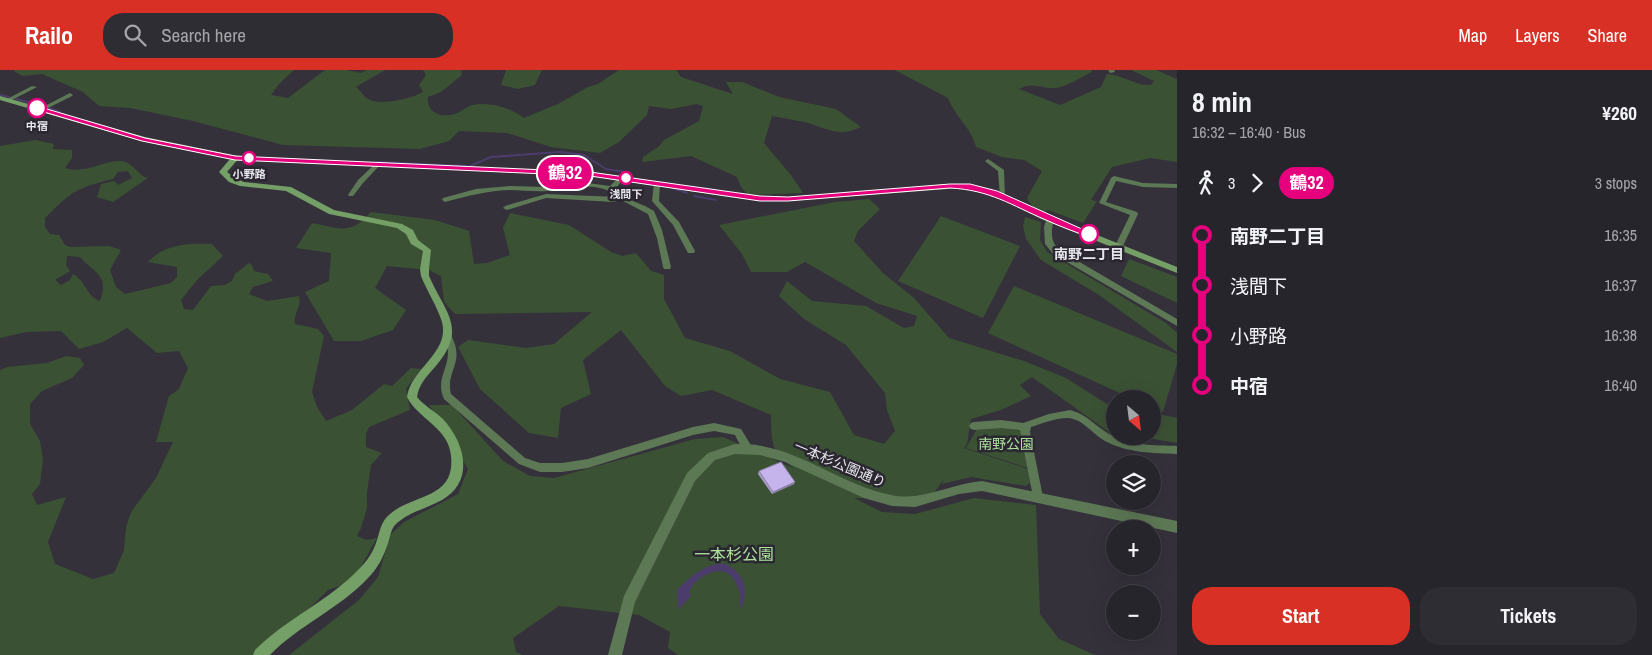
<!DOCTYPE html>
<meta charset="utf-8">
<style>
body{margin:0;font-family:"Archivo Narrow","Noto Sans JP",sans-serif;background:#2f2d34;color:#f1f3f6;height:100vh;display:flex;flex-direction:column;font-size:19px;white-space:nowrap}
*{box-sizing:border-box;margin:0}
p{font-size:16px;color:#a4a5a9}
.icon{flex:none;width:28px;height:28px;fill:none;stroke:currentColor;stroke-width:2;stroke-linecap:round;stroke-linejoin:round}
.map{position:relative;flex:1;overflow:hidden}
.sheet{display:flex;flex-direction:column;background:#27252c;width:475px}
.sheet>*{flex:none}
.badge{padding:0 10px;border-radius:16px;font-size:18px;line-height:32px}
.needle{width:32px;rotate:152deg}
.controls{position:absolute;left:1106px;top:320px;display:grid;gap:10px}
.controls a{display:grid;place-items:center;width:55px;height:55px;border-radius:50%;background:#27252c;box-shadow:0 5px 20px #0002,0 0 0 1px #434248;font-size:25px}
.map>.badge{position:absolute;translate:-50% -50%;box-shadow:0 0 0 2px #fff}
.legs{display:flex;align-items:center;gap:8px;height:55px;padding:0 15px;font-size:16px}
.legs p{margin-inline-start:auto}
.headline{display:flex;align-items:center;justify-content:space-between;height:85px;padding:0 15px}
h1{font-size:28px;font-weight:700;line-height:38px}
.action{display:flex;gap:10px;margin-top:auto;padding:10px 15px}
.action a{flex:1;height:58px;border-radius:20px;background:#d93025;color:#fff;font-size:20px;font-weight:700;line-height:58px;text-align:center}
.action a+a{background:#2f2d34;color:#f1f3f6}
ul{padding:0 15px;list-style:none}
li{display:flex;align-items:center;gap:18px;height:50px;font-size:19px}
li i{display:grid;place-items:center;width:8px;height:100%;margin:0 6px;background:currentColor}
li i::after{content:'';width:12px;height:12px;margin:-6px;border:4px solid;border-radius:50%;background:#27252c}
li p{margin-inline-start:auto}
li:first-child i{background:linear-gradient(#0000 50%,currentColor 0)}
li:last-child i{background:linear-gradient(currentColor 50%,#0000 0)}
header{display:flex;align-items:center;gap:30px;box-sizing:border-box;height:70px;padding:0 25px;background:#d93025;color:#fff}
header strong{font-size:24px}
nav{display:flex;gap:28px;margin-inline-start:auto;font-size:18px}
.search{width:350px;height:45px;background:#2f2d34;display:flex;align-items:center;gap:12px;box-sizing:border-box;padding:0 18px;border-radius:20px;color:#a4a5a9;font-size:19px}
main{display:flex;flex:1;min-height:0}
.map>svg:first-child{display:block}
</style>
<header>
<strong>Railo</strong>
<div class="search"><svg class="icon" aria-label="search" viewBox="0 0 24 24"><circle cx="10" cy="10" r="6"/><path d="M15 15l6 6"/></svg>Search here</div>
<nav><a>Map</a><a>Layers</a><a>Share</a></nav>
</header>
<main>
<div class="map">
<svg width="1177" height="585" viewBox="0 0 1177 585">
<rect width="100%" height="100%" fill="#34313b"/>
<!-- green -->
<g fill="#3b5134" fill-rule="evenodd">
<path d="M15 0H294L279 14 271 25 288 28 325 0H346L361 3 367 0H385L356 17C360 20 363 26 368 29 380 36 411 29 423 22L419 15 426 5 423 0H461L462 5 441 22 428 27C426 43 442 48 455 44 465 40 469 34 480 34 496 34 511 38 524 48L558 34 588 17 598 14 619 0H676L681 7 733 24 726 12H742L779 27 836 39 861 57C839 68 826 58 804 52 793 50 783 48 772 46L764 73 791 105 803 123 748 125 741 117 737 107 691 86 642 92 643 87 658 77 664 70 699 51 703 36 697 34 671 39 649 36 647 45 619 72 600 83 551 77 507 63 459 61 449 71 420 79 283 75 193 51 130 38 99 36 83 22 42 4 22 6 14 1Z"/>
<path d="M506 0H542L535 15 518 19 501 15Z"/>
<path d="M895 0H1091L1092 2C1081 7 1067 17 1055 18 1041 19 1032 11 1019 19L1060 35 1101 17 1107 4C1124 5 1135 16 1151 15L1154 11 1131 0H1156L1177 9V92L1150 88 1112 97 1091 130 1097 131 1083 153 1048 140 1042 143 1032 136 1027 128 1042 101 1024 90 1002 87 976 77C971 57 955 47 948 28Z"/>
<path d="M35 70 54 74 53 79 72 80V88L65 98C85 104 100 92 119 91 132 90 137 105 148 108L113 132 97 127 101 114 114 111 118 115 132 108 128 101 118 102 113 109C76 118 72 121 45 148V157L50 164 59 165 65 175 70 177 109 176 121 180 110 200 116 217 125 224 171 213 177 207V197L148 192C165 174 188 173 212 174L223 186 197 210 181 230 184 239 193 240 211 216 225 215 232 211 235 204 249 193 252 195 254 201 268 204 273 211 253 217 249 224 267 231 299 226C302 236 293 244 295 254L318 259 324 266 312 322 317 337 326 351 352 340 384 314 392 316 411 298 421 299 406 319 410 340 369 357 366 364V377L382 383 371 395 367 422V438L361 458 357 466 366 470 377 468 353 511 328 520 262 585H0V300L7 297 47 293 66 286 80 288 84 295 72 308 42 321 30 334V354L40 371 43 389 40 414 32 424 37 435 66 427 48 472 55 494 93 509 114 503 124 480 126 457 131 442 156 408 173 372H156L169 326 179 319 188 298 179 281 157 283 127 258 103 272 79 279 61 261 26 262 0 268V76ZM67 186 80 187C96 205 109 204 100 231 87 227 85 210 73 204L70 210 61 215 55 210 70 201 66 195Z"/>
<path d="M869 129 880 139 858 161 854 171 883 203 914 228 949 268 1024 291 1066 308 1115 339V363L1109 362 1032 307 1020 315 1031 326 1001 340 971 349 967 374 964 378 1028 399 1030 413 1026 416 971 407 942 414 944 409 934 423 911 429 854 428 882 442 915 444 974 428 1036 435 1040 544 1059 569 1095 585H678L668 578 670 562 639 545 559 536 513 568 516 582 523 585H289L359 530 378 507 390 465 404 452 458 424 468 399 429 335H452L503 391 530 406 554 408 695 369 723 367 795 399C771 382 771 373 771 345L712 320 681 326 665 316 621 260 583 290 591 324 561 338 558 368 529 363 480 319 458 277 468 270 526 278 554 274 592 242 455 244 444 232 441 206 429 200 387 196 375 218 406 240 393 260 361 271H334L305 222 329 211 331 183 296 178 312 153C339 158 350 166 371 142L435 150 469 161 474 194 487 193 510 185 503 158 510 143 569 155 611 182 623 186 636 183 651 201 664 205V229L685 268 730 281 780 309 830 322 854 365 884 374 895 361 887 340 885 323 846 275 804 249 779 226 787 211 812 231 866 236 904 258 914 256 917 246 876 233 805 192 787 202H751L742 184 719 155 835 132Z"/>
<path d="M941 146 1020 176 983 248 898 211Z"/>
<path d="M1025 147 1041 152 1040 170 1047 182 1166 253 1177 263V282L1099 225 1041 190 1026 169 1023 156Z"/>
<path d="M1129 189 1177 207V233L1121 206Z"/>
<path d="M1014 216 1177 284V294L1163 342 1153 338 1152 329H1133L988 263Z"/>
<path d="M1153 343 1177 348V373L1135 366H1152Z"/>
<path d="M990 356 1020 359 1028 398 966 378 978 357Z"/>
</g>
<!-- water -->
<path fill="#4c3c6b" d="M723 493C744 502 750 518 741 539 738 534 741 527 739 521 734 504 724 496 708 504 700 507 691 515 689 522L691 526 678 540 677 520C691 506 703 495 723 493Z"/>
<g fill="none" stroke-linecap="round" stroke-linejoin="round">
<!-- stream -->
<g stroke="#4c3c6b" stroke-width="2">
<path d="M0 25 9 27"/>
<path d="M16 29 44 36"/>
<path d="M49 38 60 42"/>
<path d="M378 92 466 96"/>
<path d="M470 96 491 87 560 82 584 85 606 99 626 102"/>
<path d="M672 118 687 123"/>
<path d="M694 126 716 130"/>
</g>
<!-- minor -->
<g fill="#5d7855" fill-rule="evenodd">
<path d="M1108 0H1114L1115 2 1110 3Z"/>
<path d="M32 16 37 17 10 31 5 30Z"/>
<path d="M70 23 73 25 72 26 44 40 39 39Z"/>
<path d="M988 89 1004 100 1005 129H1001L1000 127 998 101 986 92 985 91Z"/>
<path d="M378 92 381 94 380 95 363 113 353 126H349L348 125 358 110 376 93Z"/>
<path d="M622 105 625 107 616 118 628 129 645 136 654 141 662 160 671 197 670 199H664L663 197 657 168 648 144 621 130 613 132 546 128 507 140 503 138 505 136 546 124 617 127C599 109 570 120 547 121 535 122 522 120 509 120 485 121 468 126 445 132L442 130 443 128 476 119 510 116 548 117 580 112 610 116 620 106Z"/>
<path d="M1114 106 1143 113 1177 114V118L1143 117 1116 111 1106 132 1137 142 1138 144 1123 176 1119 178 1115 176 1130 145 1099 133 1111 108Z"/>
<path d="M657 111 660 113 659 131 679 152 695 181 694 183H688L673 155 652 131 654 113Z"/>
<path d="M1047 147H1053L1054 149C1051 161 1050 171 1059 180L1177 249V256L1053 184 1045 174 1044 157Z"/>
<path d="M448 264 451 265C466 294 445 300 451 324L525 388 540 393H562L588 389 693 357 714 353 741 359 752 377 750 380C742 383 739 372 735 365L714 361 693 365 588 398 562 402H540L519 394 444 329C433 305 457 294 444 267Z"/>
<path d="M1070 340C1087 344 1096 357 1111 365 1130 376 1155 375 1177 376V384C1153 383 1127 383 1105 371 1094 365 1085 352 1073 349 1063 345 1041 354 1031 357L1030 362 1043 427 1042 430 1038 432 1034 430 1033 427 1020 360 1001 358 974 360 971 359 969 356 971 353 974 352 1001 350 1023 353 1049 344Z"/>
</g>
<!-- tertiary -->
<g fill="#5d7855" fill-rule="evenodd">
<path d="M232 86 590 102 743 125 788 127 962 114 998 121 1046 146 1045 148H1039L993 125 962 118 788 131 743 129 590 106 235 90H232Z"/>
<path d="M735 374C744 374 753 374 762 376 808 385 846 416 891 425 922 432 952 413 982 411L1177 451V463L982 421 959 424 915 437 892 436 864 428 785 392 760 385 735 384 715 390 695 411 635 532 622 585H608L624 526 687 403 708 383Z"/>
</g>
<!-- secondary -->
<g fill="#749f66" fill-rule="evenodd">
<path d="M0 26 145 67 238 86 239 88 227 102 235 108 244 112 291 117 334 140 402 154 413 160 418 170 431 180 429 199V206C446 244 468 259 435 297 427 306 419 314 417 327 424 336 435 341 443 349 465 373 475 411 442 430 426 439 408 442 395 455 390 461 390 469 387 476 383 488 377 499 368 508 339 539 299 555 270 585H253L255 580C287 548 329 531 360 498 367 491 373 482 376 473 379 465 380 455 386 448 408 423 456 432 451 386 449 358 418 349 407 327 411 298 450 283 442 252 437 236 427 221 421 206L420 199 423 181 411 174 406 164 397 158 329 144 286 121 240 116 229 112 219 102 230 89 141 71 0 30Z"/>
<path d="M1042 143 1177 197V203L1039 148V144Z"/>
</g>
</g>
<!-- wall -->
<path fill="#a99bca" d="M759 401 794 414 772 424 758 404Z"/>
<!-- shaded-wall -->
<path fill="#8a7ea4" d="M795 412 794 414 772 424 773 422Z"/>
<!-- building -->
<path fill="#c5b4eb" stroke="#8a7ea4" d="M781 392 795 412 773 422 759 401Z"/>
<!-- line-1 -->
<path fill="#e6007e" stroke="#fff" d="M37 36 145 68 235 86 590 102 760 126 788 127 950 114H970L997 121 1093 164 1089 167 1086 166C1073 161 1059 156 1046 150 1011 135 990 120 950 118L788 131H760L590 106 235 90 142 71 34 39 33 38Z"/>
<!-- markers -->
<g fill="#fff" stroke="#e6007e" stroke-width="2.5">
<circle cx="37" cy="38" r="9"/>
<circle cx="249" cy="88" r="6"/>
<circle cx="626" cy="108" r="6"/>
<circle cx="1089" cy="164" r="9"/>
</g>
<g text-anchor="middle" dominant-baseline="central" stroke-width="5" stroke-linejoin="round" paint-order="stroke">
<!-- far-stop labels -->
<g font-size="11" font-weight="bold" fill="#e6e5eb" stroke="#2a2731">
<text x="37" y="56">中宿</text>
<text x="249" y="104">小野路</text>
<text x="626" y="124">浅間下</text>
</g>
<!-- stop labels -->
<g font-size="14" font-weight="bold" fill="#e6e5eb" stroke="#2a2731">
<text x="1089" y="184">南野二丁目</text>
</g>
<!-- park labels -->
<g font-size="14" fill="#ace19c" stroke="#2a2731">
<text x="1006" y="374">南野公園</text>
</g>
<!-- street labels -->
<g font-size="14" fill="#e6e5eb" stroke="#2a2731">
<text transform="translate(840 394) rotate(23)">一本杉公園通り</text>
</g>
<!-- near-park labels -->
<g font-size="16" fill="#ace19c" stroke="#2a2731">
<text x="734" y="484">一本杉公園</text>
</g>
</g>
</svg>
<div class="controls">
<a><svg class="needle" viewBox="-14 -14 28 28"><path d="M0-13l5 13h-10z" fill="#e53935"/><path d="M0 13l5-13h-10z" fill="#a4a5a9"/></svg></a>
<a><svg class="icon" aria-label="layers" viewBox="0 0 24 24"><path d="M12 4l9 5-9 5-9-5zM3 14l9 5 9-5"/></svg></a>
<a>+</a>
<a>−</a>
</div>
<b class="badge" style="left:565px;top:103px;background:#e6007e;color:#fff">鶴32</b>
</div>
<section class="sheet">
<div class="headline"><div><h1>8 min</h1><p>16:32 – 16:40 · Bus</p></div><b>¥260</b></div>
<div class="legs"><svg class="icon" aria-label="walk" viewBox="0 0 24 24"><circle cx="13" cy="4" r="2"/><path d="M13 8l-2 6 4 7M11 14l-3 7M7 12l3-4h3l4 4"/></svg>3<svg class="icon" aria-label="forward" viewBox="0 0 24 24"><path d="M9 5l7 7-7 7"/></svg><b class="badge" style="background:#e6007e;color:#fff">鶴32</b><p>3 stops</p></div>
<ul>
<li><i style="color:#e6007e"></i><b>南野二丁目</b><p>16:35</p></li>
<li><i style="color:#e6007e"></i><span>浅間下</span><p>16:37</p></li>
<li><i style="color:#e6007e"></i><span>小野路</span><p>16:38</p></li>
<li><i style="color:#e6007e"></i><b>中宿</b><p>16:40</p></li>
</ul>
<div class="action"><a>Start</a><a>Tickets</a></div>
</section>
</main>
